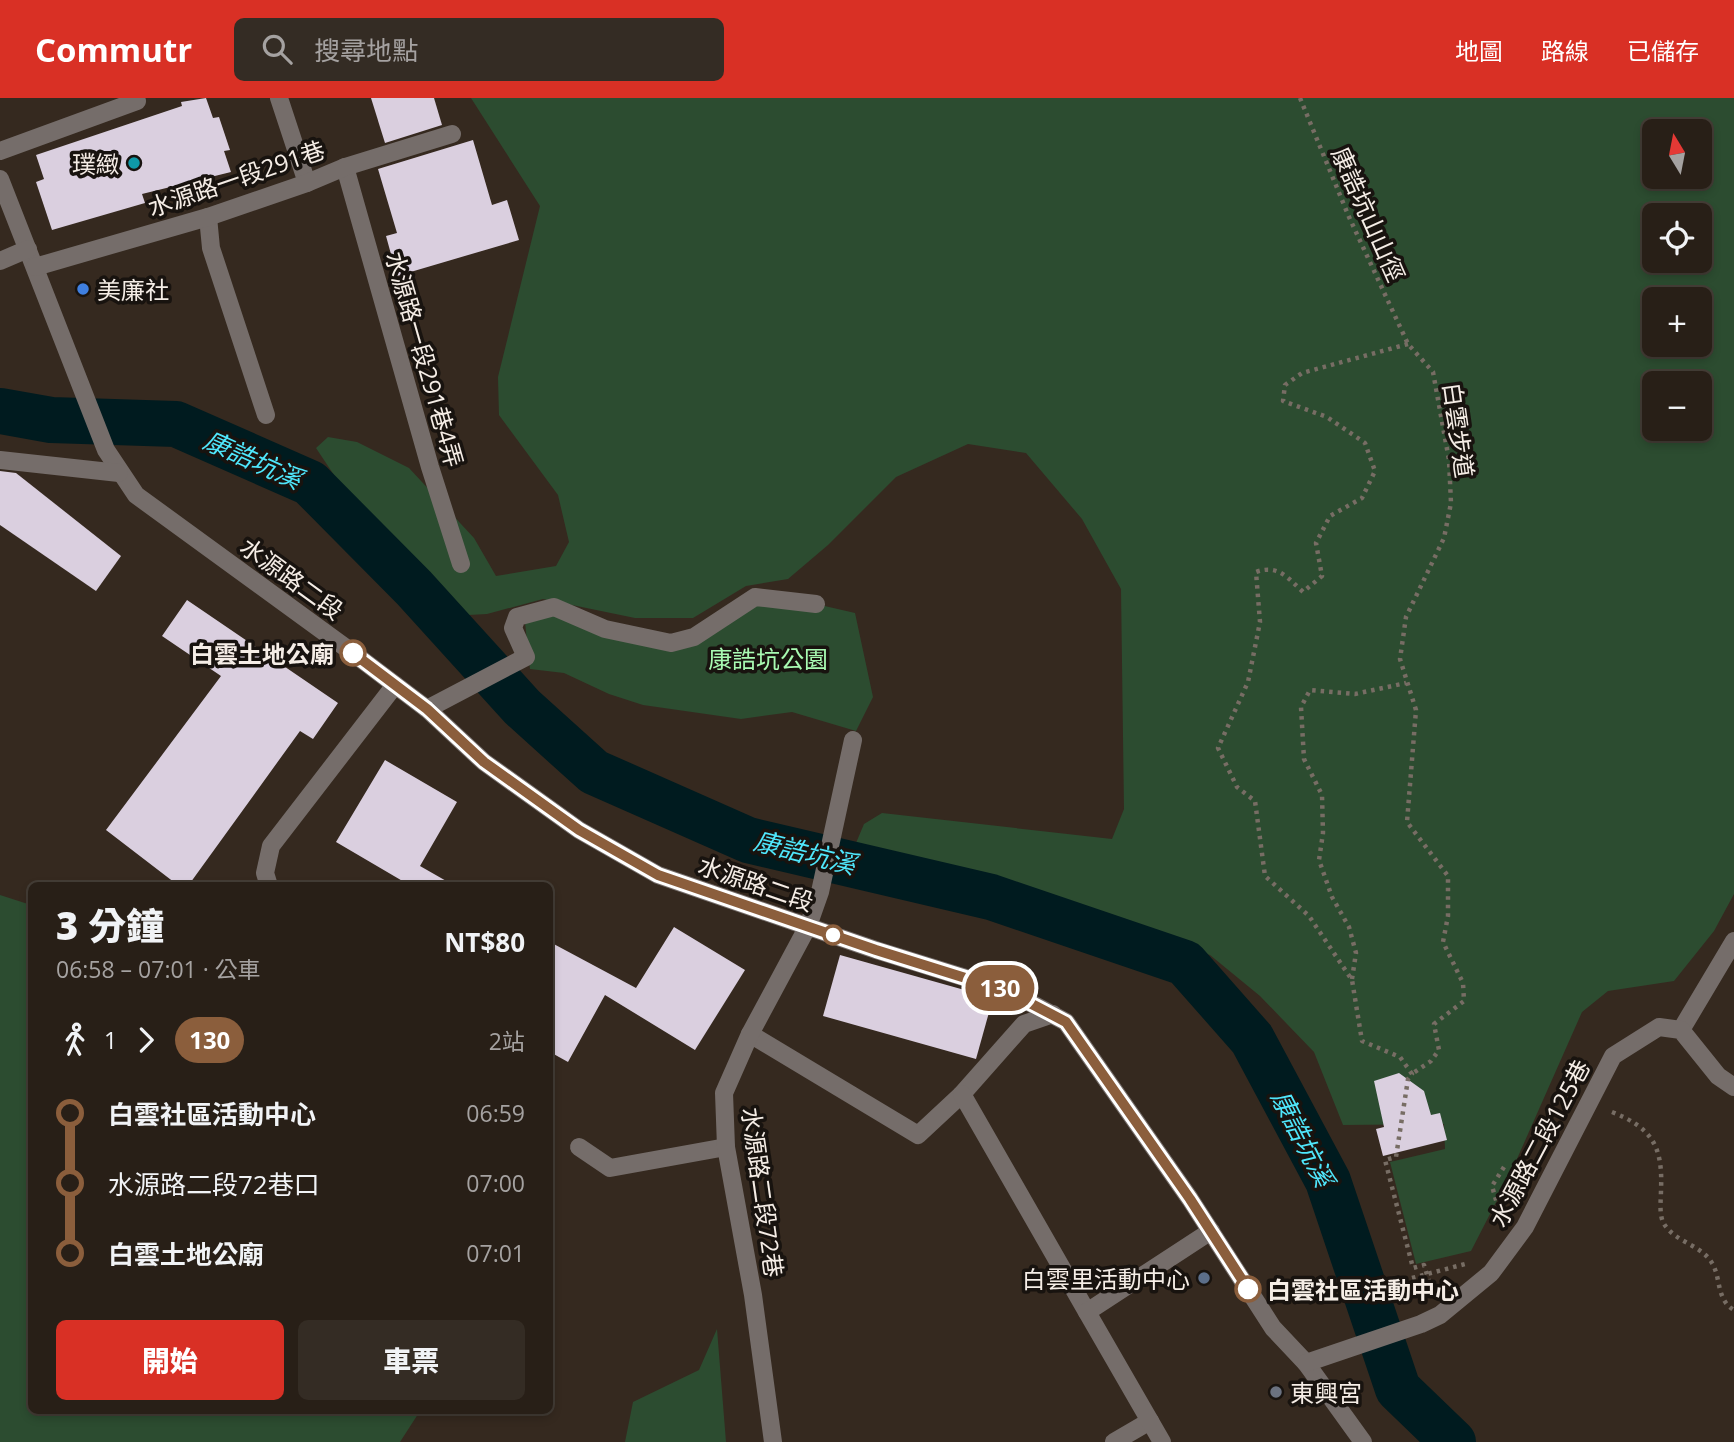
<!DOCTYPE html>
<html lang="zh-TW">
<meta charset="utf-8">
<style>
body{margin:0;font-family:"Open Sans","Noto Sans TC",sans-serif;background:#342c24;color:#f1f3f6;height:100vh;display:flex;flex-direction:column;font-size:26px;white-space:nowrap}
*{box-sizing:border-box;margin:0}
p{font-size:23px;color:#a5a2a1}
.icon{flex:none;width:38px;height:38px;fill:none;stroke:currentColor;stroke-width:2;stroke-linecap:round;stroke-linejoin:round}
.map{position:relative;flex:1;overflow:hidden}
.sheet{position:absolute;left:28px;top:784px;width:525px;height:532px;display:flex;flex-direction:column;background:#281f17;border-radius:10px;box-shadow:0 4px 10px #0003,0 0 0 2px #443d36}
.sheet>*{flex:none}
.badge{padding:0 14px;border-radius:23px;font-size:24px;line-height:46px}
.needle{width:46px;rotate:350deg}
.fabs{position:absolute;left:1642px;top:21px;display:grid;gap:14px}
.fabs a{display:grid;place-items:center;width:70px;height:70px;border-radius:10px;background:#281f17;box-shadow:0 4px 10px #0003,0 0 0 2px #443d36;font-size:35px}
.map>.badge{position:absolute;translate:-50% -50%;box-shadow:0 0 0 4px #fff}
.legs{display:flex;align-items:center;gap:10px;height:77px;padding:0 28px;font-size:23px}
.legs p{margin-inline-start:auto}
.head{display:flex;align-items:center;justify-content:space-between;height:119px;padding:0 28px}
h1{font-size:38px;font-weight:800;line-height:52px}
.cta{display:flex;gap:14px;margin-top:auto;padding:14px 28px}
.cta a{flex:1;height:80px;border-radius:10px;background:#d93025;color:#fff;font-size:28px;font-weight:800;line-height:80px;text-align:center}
.cta a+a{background:#342c24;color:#f1f3f6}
ul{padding:0 28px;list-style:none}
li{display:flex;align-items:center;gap:24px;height:70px;font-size:26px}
li i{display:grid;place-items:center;width:10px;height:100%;margin:0 9px;background:currentColor}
li i::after{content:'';width:18px;height:18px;margin:-9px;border:5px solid;border-radius:50%;background:#281f17}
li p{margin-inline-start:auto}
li:first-child i{background:linear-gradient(#0000 50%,currentColor 0)}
li:last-child i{background:linear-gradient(currentColor 50%,#0000 0)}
header{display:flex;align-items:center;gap:42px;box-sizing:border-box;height:98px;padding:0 35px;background:#d93025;color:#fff}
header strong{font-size:33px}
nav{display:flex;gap:38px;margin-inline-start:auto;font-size:24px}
.search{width:490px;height:63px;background:#342c24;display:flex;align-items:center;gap:18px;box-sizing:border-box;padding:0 24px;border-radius:10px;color:#a5a2a1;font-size:26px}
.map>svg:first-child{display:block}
</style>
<header>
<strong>Commutr</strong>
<div class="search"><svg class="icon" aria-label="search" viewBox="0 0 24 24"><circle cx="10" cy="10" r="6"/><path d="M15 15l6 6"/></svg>搜尋地點</div>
<nav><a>地圖</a><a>路線</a><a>已儲存</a></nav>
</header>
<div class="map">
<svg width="1734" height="1344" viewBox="0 0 1734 1344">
<rect width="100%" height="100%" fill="#35291f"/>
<!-- green -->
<g fill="#2c4c30" fill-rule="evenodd">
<path d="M471 0H1734V796L1714 833 1674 883 1608 893 1582 914 1509 1079 1471 1153 1416 1166 1390 1064 1445 1051 1444 1026 1343 1027 1314 954 1260 898 1210 857 1139 834 1079 810 882 758 856 745 864 726 882 715 1112 741 1124 711 1121 491 1082 421 1026 355 968 346 896 379 828 447 788 481 746 488 693 520H635L543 501 487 516 468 517 348 398 316 350 328 339 357 344 409 370 474 440 496 478 556 468 569 444 558 397 499 317 498 279 540 108ZM1654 33H1699V79H1654ZM1654 117H1699V163H1654ZM1654 201H1699V247H1654ZM1654 285H1699V331H1654Z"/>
<path d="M755 499 816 506 855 515 873 599 856 633 792 614 741 621 643 607 609 596 564 575 530 571 525 524 557 515 682 549Z"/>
<path d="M0 797 31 807 32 1312 420 1313 400 1344H0Z"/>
<path d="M717 1231 726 1344H625L633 1304 699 1272Z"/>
</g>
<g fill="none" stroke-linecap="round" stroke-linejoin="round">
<!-- river -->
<path stroke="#001b1f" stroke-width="46" d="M0 313 51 322 176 326 310 385 414 490 522 609 594 674 748 742 991 799 1185 865 1252 941 1328 1083 1398 1291 1453 1344"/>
</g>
<!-- building -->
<g fill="#dacfdf">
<path d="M206 0 213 20 219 19 230 52 224 53 231 74 142 96 145 105 52 132 36 84 44 81 36 57 182 8 181 4Z"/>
<path d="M371 0H434L442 27 385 45Z"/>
<path d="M473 42 492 107 507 102 519 142 397 178 386 138 397 135 378 71Z"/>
<path d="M0 373 16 375 121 458 96 493 0 427Z"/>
<path d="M187 502 338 605 313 641 300 633 188 788H179L106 732 221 578 162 538Z"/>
<path d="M385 662 457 704 420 768 455 788H411L336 744Z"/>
<path d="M674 829 745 872 695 952 605 897 568 964 550 954V844L636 890Z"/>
<path d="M840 857 993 900 976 961 823 918Z"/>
<path d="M1399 975 1424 993 1431 1017 1440 1015 1447 1042 1383 1058 1376 1031 1384 1029 1374 983Z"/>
</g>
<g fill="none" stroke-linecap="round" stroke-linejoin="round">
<!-- path -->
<g stroke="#776d64" stroke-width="4.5" stroke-dasharray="3.5 5" stroke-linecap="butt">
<path d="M1300 0 1349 119 1408 246 1433 274 1449 362 1451 405 1444 440 1406 519 1400 561 1416 612 1407 724 1448 778V818L1443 844 1463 885 1464 903 1434 926 1439 952 1431 963 1412 976"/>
<path d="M1408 246 1302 275 1285 287 1283 303 1327 319 1365 345 1375 373 1362 400 1330 418 1316 445 1322 478 1303 494C1288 480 1278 466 1256 474L1260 524 1248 584 1218 650 1237 689 1255 703 1265 778 1309 818 1352 882 1362 943 1400 959 1412 976 1408 981 1396 1059 1385 1062 1413 1170 1424 1167 1433 1196"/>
<path d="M1352 881 1356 855 1349 829 1332 799 1319 762 1323 735 1322 697 1304 661 1301 609 1310 592 1355 596 1406 585"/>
<path d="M1612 1014C1652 1030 1663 1048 1661 1092 1661 1101 1659 1115 1663 1124 1673 1144 1701 1146 1712 1165 1721 1179 1716 1202 1734 1212"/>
<path d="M1504 1069 1492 1088 1498 1109 1510 1118"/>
<path d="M1412 1180 1469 1165"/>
</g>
<!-- minor -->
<g stroke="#756d6a" stroke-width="18">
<path d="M279 0 307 85"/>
<path d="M0 53 137 3 136 0"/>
<path d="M345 69 430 369 461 466"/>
<path d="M0 81 106 352 136 397 353 555 427 611 484 664 579 732 658 777 876 852 1008 893 1066 924 1190 1101 1273 1230 1306 1265 1363 1344"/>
<path d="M208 119 211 150 266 317"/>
<path d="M0 163 28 151"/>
<path d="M35 169 208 119 307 85 345 69 452 36"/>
<path d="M0 362 119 375"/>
<path d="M427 611 526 559 513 530 517 519 554 509 605 531 671 545 694 539 755 499 816 506"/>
<path d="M269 788 265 775 271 748 395 587"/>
<path d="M1681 932 1734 843"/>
<path d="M750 936 918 1037 962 996 1024 926 1053 916"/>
<path d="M962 996 1087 1214"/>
<path d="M579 1049 610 1070 726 1049"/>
<path d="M1306 1265 1421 1226 1440 1217 1491 1175 1525 1129 1613 958 1659 929 1681 932 1718 978 1734 989"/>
<path d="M773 1344 753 1197 726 1049 724 995 750 936 808 828 820 794 853 642"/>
<path d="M1114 1344 1150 1323"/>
<path d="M1162 1344 1087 1214 1211 1133"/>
</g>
</g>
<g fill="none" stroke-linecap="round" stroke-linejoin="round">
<!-- line-1 casing -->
<g stroke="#fff" stroke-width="16">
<path id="line-1" d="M353 555 427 611 484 664 579 732 658 777 876 852 1007 893 1066 924 1190 1101 1248 1191"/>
</g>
<!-- line-1 -->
<use href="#line-1" stroke="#8b5e3c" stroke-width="10"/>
</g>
<!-- markers -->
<circle fill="#0f9aa8" stroke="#18130f" stroke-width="2.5" cx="134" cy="65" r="7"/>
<circle fill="#3f7fe0" stroke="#18130f" stroke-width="2.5" cx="83" cy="191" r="7"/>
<g fill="#fff" stroke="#8b5e3c" stroke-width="3.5">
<circle cx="353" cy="555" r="12"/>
<circle cx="833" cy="837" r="9"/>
<circle cx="1248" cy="1191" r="12"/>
</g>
<circle fill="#5c6f8a" stroke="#18130f" stroke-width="2.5" cx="1204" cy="1180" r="7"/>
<circle fill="#6b7280" stroke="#18130f" stroke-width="2.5" cx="1276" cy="1294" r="7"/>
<g text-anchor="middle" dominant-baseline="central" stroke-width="7" stroke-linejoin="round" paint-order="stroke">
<!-- poi labels -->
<g font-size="24" fill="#f5ede6" stroke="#18130f" text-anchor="end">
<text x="120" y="65">璞緻</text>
<text x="97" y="191" text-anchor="start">美廉社</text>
<text x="1190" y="1180">白雲里活動中心</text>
<text x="1290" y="1294" text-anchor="start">東興宮</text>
</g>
<!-- street labels -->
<g font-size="24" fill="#f5ede6" stroke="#18130f">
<text transform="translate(236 80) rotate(-19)">水源路一段291巷</text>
<text transform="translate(1369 116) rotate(66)">康誥坑山山徑</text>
<text transform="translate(425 261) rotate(74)">水源路一段291巷4弄</text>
<text transform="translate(1459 332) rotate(82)">白雲步道</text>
<text transform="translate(292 480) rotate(36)">水源路二段</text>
<text transform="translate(756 785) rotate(19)">水源路二段</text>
<text transform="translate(1539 1045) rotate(-62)">水源路二段125巷</text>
<text transform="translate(763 1094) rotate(82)">水源路二段72巷</text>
</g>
<!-- stop labels -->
<g font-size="24" font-weight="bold" fill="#f5ede6" stroke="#18130f" text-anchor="end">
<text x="334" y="555">白雲土地公廟</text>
<text x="1267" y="1191" text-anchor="start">白雲社區活動中心</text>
</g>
<!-- park labels -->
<g font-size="24" fill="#a8fab2" stroke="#18130f">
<text x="768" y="560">康誥坑公園</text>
</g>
<!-- water labels -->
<g font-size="26" font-style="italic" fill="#4fe6fb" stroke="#18130f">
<text transform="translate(253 361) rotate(24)">康誥坑溪</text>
<text transform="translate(805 754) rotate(14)">康誥坑溪</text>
<text transform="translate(1303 1040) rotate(63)">康誥坑溪</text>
</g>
</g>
</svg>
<div class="fabs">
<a><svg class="needle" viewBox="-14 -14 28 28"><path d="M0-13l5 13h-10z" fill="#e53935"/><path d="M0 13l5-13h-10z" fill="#a5a2a1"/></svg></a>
<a><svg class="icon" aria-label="locate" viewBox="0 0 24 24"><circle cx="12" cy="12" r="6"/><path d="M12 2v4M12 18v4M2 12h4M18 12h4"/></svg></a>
<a>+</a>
<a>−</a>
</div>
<b class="badge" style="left:1000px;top:890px;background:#8b5e3c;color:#fff">130</b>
<section class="sheet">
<div class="head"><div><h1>3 分鐘</h1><p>06:58 – 07:01 · 公車</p></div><b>NT$80</b></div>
<div class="legs"><svg class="icon" aria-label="walk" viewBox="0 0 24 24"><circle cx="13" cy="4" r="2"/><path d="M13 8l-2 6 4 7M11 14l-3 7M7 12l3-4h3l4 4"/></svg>1<svg class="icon" aria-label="forward" viewBox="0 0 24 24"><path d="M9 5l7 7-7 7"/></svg><b class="badge" style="background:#8b5e3c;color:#fff">130</b><p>2站</p></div>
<ul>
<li><i style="color:#8b5e3c"></i><b>白雲社區活動中心</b><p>06:59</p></li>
<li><i style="color:#8b5e3c"></i><span>水源路二段72巷口</span><p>07:00</p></li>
<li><i style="color:#8b5e3c"></i><b>白雲土地公廟</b><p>07:01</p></li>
</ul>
<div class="cta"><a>開始</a><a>車票</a></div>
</section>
</div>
